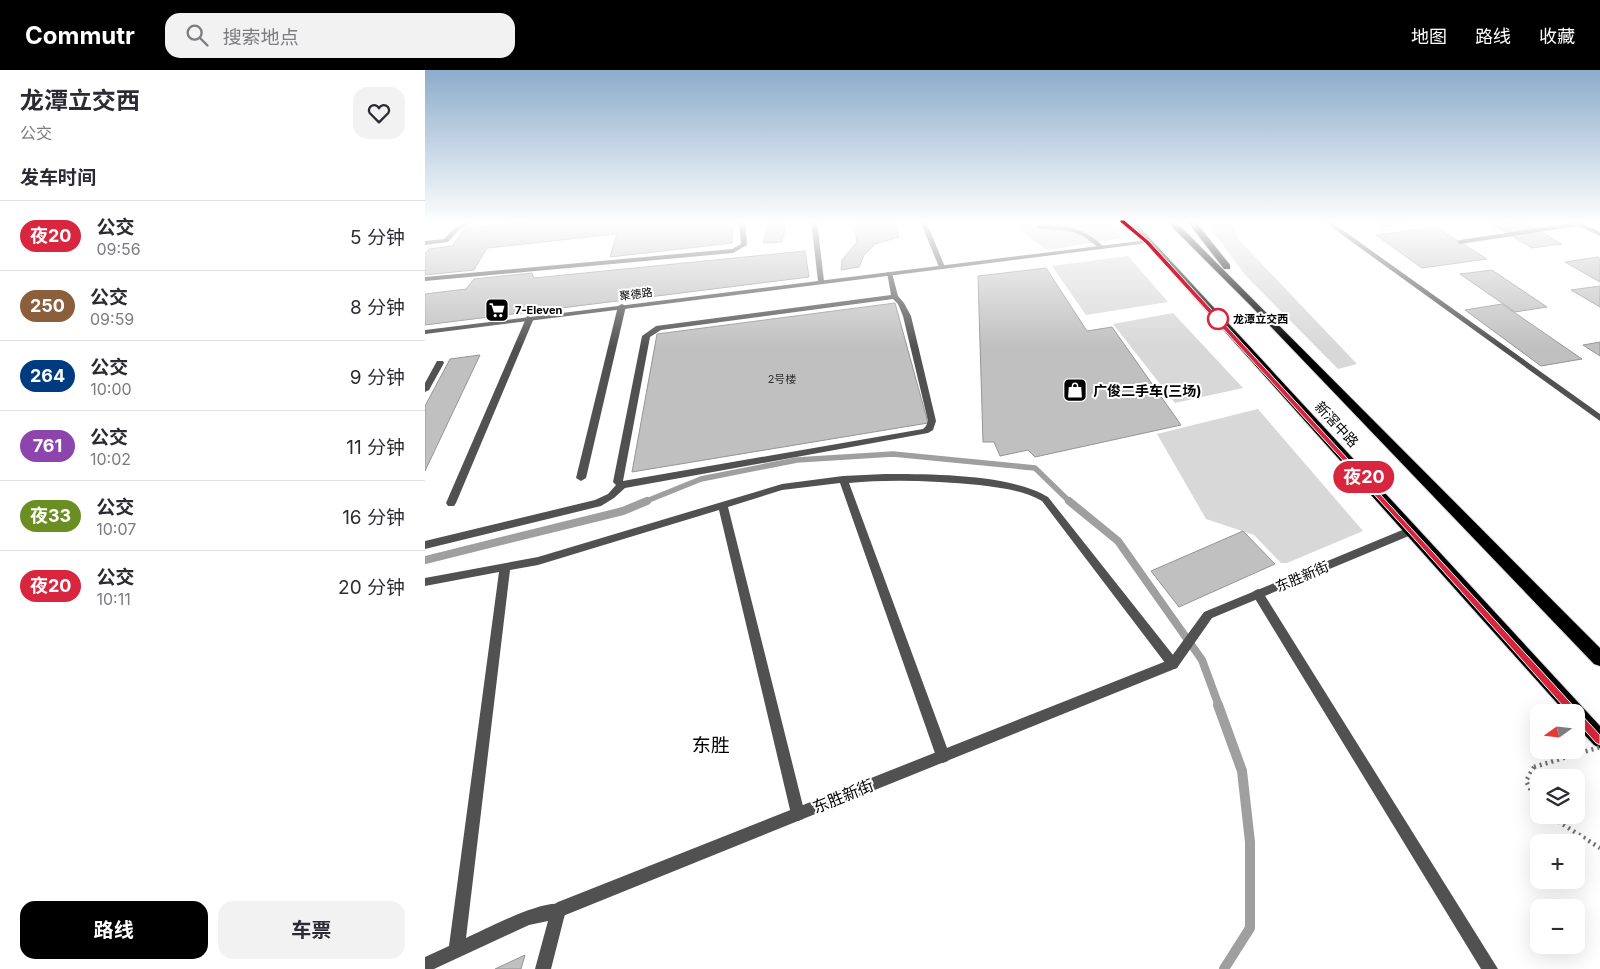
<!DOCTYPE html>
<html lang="zh">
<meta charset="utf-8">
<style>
body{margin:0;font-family:Inter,"Noto Sans SC",sans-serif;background:#f2f2f3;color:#2b2b33;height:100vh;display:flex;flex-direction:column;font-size:19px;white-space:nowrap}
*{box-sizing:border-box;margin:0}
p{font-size:16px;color:#7c7c81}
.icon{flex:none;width:28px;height:28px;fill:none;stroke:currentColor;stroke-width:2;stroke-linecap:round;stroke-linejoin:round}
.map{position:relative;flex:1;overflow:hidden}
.drawer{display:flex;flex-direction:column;background:#fff;width:425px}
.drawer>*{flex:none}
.badge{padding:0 10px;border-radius:16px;font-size:18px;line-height:32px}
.needle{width:32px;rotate:255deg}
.controls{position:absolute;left:1105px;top:634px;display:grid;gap:10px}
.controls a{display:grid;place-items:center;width:55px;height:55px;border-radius:10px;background:#fff;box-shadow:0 5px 20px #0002;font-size:25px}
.map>.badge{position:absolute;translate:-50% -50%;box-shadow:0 0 0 2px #fff}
h2{padding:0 20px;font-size:19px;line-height:45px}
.round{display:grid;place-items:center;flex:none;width:52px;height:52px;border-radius:15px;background:#f2f2f3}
.overview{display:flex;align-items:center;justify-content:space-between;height:85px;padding:0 20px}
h1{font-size:24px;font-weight:700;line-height:38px}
.primary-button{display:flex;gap:10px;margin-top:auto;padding:10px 20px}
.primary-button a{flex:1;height:58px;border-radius:15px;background:#000;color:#fff;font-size:20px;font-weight:700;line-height:58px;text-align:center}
.primary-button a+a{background:#f2f2f3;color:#2b2b33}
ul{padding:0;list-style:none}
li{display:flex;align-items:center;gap:15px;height:70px;padding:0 20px;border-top:1px solid #e1e1e2}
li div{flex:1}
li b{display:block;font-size:19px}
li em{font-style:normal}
li .badge{min-width:55px;font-weight:700;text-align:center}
header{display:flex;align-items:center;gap:30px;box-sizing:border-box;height:70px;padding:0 25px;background:#000;color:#fff}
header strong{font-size:24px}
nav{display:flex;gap:28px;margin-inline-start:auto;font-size:18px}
.search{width:350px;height:45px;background:#f2f2f3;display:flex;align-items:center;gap:12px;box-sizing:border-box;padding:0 18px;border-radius:15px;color:#7c7c81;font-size:19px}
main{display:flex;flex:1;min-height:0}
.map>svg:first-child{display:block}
</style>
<header>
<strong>Commutr</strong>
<div class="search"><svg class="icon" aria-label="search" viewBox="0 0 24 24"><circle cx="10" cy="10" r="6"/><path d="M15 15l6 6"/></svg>搜索地点</div>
<nav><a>地图</a><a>路线</a><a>收藏</a></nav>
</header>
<main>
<section class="drawer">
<div class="overview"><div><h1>龙潭立交西</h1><p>公交</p></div><a class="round"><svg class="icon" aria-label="heart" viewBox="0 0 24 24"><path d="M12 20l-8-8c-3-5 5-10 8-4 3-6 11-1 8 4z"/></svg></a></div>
<h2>发车时间</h2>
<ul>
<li><span class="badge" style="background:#d7263d;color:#fff">夜20</span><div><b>公交</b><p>09:56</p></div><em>5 分钟</em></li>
<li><span class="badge" style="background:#8b5e3c;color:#fff">250</span><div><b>公交</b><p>09:59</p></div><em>8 分钟</em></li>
<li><span class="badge" style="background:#003b80;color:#fff">264</span><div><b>公交</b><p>10:00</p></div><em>9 分钟</em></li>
<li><span class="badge" style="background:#8e44ad;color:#fff">761</span><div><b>公交</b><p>10:02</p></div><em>11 分钟</em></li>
<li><span class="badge" style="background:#6b8e23;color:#fff">夜33</span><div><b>公交</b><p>10:07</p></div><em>16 分钟</em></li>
<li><span class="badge" style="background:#d7263d;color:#fff">夜20</span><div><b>公交</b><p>10:11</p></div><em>20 分钟</em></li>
</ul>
<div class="primary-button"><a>路线</a><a>车票</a></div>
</section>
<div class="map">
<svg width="1175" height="899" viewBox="0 0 1175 899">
<rect width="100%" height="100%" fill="#fff"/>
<!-- green -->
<g fill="#d8d8d8">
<path d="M582 151H683L697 168 622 180Z"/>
<path d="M780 151H807L814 170 932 294 913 299 821 206Z"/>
<path d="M703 186 743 232 661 245 627 196Z"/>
<path d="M748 243 818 318 750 333 688 254Z"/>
<path d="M833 339 938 461 862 493H856L829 465 781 449 732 364Z"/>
</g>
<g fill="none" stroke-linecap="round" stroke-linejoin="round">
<!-- stream-far2 -->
<path stroke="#9f9f9f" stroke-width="5.5" d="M219 432 276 409 372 390 468 384 610 398 645 432"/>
<!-- stream-far1 -->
<g stroke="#9f9f9f" stroke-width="8">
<path d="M644 431 693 471 777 590 794 636"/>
<path d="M0 490 198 441 222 431"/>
</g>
<!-- stream -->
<path stroke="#9f9f9f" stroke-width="10" d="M793 635 817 701 825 772V858L799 899"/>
</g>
<!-- building -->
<g fill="#c0c0c0" stroke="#959595">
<path d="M104 151H308L307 173 185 187 192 164 62 178 49 200 0 205V184L4 179 27 176 40 158Z"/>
<path d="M345 151H362L357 172 338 173Z"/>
<path d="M428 151H469L474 167 450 174 439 185 434 197 416 200 417 190 432 172Z"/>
<path d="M948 151H985L987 152 957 157Z"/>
<path d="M1097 151 1137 174 1107 178 1067 154Z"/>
<path d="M1011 157 1062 189 997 198 951 165Z"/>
<path d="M380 181 384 207 0 255V224L41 219 49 209 107 203 109 208Z"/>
<path d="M1173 187 1175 189V212L1140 192Z"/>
<path d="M621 198 662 261 687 257 756 355 610 387 603 380 575 386 569 372H558L553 206Z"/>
<path d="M1067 200 1122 237 1090 242 1035 204Z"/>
<path d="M1175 216V237L1146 220Z"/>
<path d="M470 233 503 353 207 402 232 264Z"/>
<path d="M1077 234 1157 289 1116 296 1040 240Z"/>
<path d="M1175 272V286L1158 275Z"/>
<path d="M55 285 0 401V336L25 289Z"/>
<path d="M818 461 850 494 754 537 726 501Z"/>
<path d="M100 885 96 899H70Z"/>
</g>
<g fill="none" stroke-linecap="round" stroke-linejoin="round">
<!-- trunk casing -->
<g stroke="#dbdbdb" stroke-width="2">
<g id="trunk">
<path d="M701 151H709L1175 656V678L1169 675 1151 656V642H1140Z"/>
<path d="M741 151H750L1175 578V596L1169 594 826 236Z"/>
<path d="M762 151H770L805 195V199H799Z"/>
</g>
</g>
<!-- path -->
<g stroke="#737373" stroke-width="4.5" stroke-dasharray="2 4" stroke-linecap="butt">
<path d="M1109 697 1101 711 1114 736"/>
<path d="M1123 745 1175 778"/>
</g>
<!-- service -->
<g fill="#515151" fill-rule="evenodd">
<path d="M43 151H50L34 160 23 172 0 175V171L19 169 30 158Z"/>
<path d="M314 151H320L322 175 308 183 0 211V207L307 179 316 174Z"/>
<path d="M386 151H392L399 211 396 213 393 211Z"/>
<path d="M495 151H501L520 197 519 198 514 197Z"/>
<path d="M614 155C640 155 661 158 680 178L675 179C648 156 644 162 612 158L611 157Z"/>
<path d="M462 202 467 203 473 226 479 233 486 246 511 351 508 360 503 363 200 418 189 428 176 436 0 479V471L170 430 183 424 191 415 188 412 217 266 231 256 466 225ZM468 229 473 234 478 246 503 351 501 356 498 359 198 411 225 267 236 260Z"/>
<path d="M197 234 201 236 161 408 156 411 151 408 193 236Z"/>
<path d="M102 246 109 248 31 433 29 436H23L21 433Z"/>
<path d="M12 291H18L19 293 4 320 0 322V313Z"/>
<path d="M460 404C504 404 586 404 623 427L752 590 754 594 752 598 748 599 744 598 617 431C598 420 576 418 554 415 511 411 467 409 424 413L525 686 523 691 518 693 513 691 511 686 415 413 357 420 303 437 380 744 378 749 373 751 368 749 366 744 294 440 113 495 85 500 41 868C59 860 121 827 138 835L141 840 126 899H110L123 851 104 855 9 899H0V887L24 876 74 502 0 516V508L113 487 357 414 418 406Z"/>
<path d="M833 519 837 521 1073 899H1056L829 527 827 524 829 521Z"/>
</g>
<!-- pedestrian -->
<g fill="#515151" fill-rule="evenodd">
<path d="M898 151H905L1175 344V351Z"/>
<path d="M1147 151H1152L1175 162V166L1153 156 1035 174 1032 172 1035 170 1147 153Z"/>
</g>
<!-- minor -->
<g fill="#515151" fill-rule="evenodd">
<path d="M722 170 725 172 724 173 0 264V260Z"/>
<path d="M987 456 991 457 992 460 991 463 787 548 752 598 133 848 128 845 125 840 128 835 133 832 744 590 779 542Z"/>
</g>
<!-- trunk -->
<use href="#trunk" fill="#000" fill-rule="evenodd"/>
<!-- path-bridge -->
<path stroke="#737373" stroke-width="4.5" stroke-dasharray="2 4" stroke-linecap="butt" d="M1109 697 1175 677"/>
</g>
<!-- sky -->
<linearGradient id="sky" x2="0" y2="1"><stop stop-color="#8baccb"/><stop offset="0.55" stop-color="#fff"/><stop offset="1" stop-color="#fff" stop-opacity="0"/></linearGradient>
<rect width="1175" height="277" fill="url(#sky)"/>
<!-- line -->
<path fill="#d7263d" stroke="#fff" d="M695 150H699L724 171 1175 665V675L1171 673 984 463 720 173 695 152Z"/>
<!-- icons -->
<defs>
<g id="supermarket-square" transform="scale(1.25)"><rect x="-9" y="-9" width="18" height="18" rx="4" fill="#000" stroke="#fff"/><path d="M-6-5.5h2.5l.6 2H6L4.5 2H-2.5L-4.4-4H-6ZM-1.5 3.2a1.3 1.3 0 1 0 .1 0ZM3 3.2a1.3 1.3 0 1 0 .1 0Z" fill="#fff"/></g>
<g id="shop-square" transform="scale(1.25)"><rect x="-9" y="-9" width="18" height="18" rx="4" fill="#000" stroke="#fff"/><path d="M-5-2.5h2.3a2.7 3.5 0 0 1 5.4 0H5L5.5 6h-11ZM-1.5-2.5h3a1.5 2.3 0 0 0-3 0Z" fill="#fff"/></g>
</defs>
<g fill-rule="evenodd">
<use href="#supermarket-square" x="72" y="240"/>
<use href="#shop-square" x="650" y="320"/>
</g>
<!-- markers -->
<circle fill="#fff" stroke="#d7263d" stroke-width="2.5" cx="793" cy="249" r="10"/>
<g text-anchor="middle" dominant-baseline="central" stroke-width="4" stroke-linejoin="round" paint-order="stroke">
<!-- far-street labels -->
<g font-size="11" fill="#000" stroke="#fff">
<text transform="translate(211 224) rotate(-7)">聚德路</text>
</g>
<!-- far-poi labels -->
<g font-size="11" font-weight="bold" fill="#000" stroke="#fff" text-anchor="start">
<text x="90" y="240">7-Eleven</text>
</g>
<!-- far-stop labels -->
<g font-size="11" font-weight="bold" fill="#000" stroke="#fff" text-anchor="start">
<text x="808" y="249">龙潭立交西</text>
</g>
<!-- number labels -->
<g font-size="11" fill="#303030">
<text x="357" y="309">2号楼</text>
</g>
<!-- poi labels -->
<g font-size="14" font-weight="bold" fill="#000" stroke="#fff" text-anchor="start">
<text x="668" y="320">广俊二手车(三场)</text>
</g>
<!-- street labels -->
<g font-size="14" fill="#000" stroke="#fff">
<text transform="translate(912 354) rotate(47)">新滘中路</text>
<text transform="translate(877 506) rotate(-23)">东胜新街</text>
</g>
<!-- near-street labels -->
<g font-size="16" fill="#000" stroke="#fff">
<text transform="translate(418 726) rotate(-22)">东胜新街</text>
</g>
<!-- near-quarter labels -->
<g font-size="19" fill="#000" stroke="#fff">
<text x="286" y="675">东胜</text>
</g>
</g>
</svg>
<div class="controls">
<a><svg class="needle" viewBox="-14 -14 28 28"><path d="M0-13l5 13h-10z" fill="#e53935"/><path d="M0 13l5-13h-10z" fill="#7c7c81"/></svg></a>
<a><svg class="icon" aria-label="layers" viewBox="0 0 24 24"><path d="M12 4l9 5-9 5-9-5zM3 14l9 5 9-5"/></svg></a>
<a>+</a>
<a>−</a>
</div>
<b class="badge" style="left:939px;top:407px;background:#d7263d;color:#fff">夜20</b>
</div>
</main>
